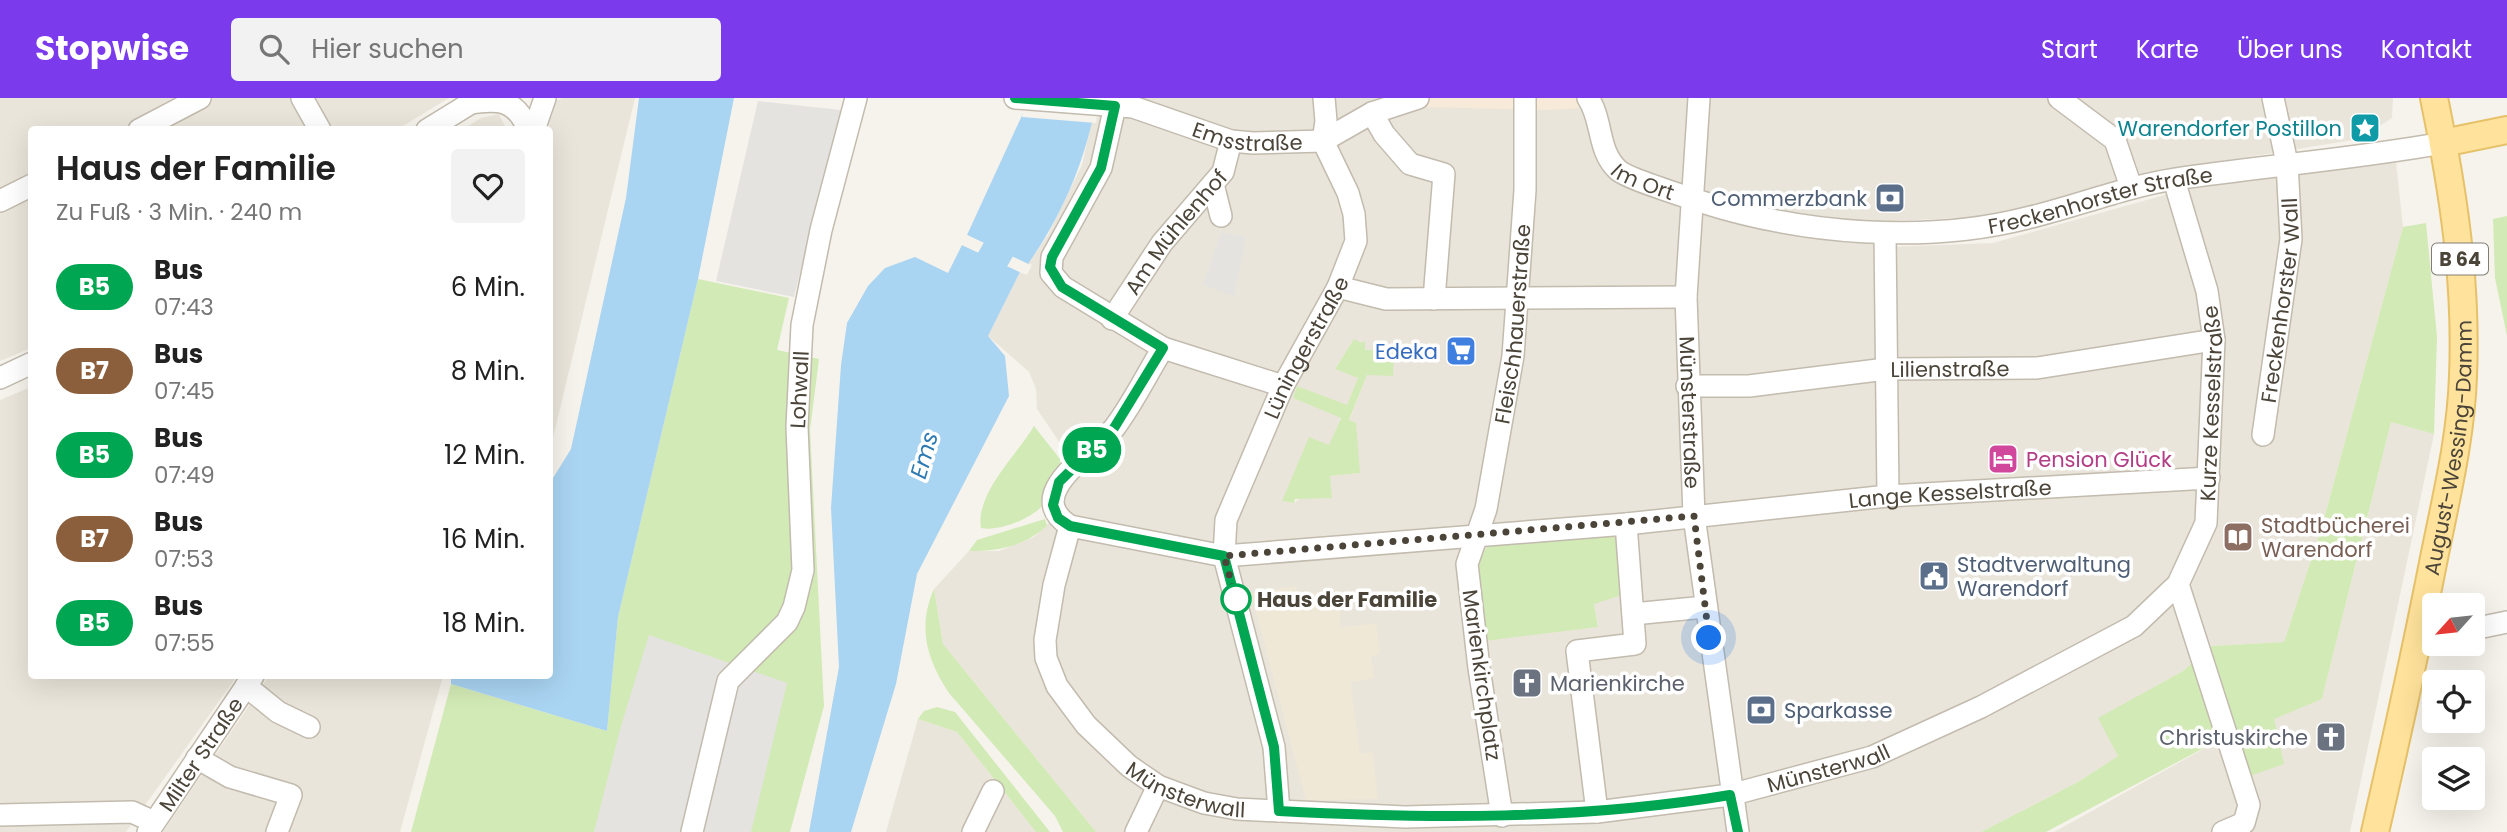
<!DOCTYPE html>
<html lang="de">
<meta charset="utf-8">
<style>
body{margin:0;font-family:Poppins,sans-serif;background:#f2f2f2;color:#222;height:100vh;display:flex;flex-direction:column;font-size:26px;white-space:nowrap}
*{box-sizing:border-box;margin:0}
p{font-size:23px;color:#767676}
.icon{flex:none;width:38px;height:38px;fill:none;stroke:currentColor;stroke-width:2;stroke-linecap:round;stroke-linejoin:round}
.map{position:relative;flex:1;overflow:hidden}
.panel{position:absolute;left:28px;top:28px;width:525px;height:553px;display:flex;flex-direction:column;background:#fff;border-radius:7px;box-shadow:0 7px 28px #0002}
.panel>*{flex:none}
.badge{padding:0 14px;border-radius:23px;font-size:24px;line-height:46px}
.needle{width:46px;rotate:243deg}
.controls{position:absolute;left:2422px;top:495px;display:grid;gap:14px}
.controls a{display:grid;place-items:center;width:63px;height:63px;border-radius:7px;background:#fff;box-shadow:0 7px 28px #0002;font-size:35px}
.you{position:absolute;width:35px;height:35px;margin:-18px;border:5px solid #fff;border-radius:50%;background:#1a73e8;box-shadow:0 0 0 10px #1a73e833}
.map>.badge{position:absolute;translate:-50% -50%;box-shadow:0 0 0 4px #fff}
.round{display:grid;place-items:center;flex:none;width:74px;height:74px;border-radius:7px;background:#f2f2f2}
.overview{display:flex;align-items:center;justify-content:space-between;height:119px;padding:0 28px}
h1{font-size:33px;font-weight:600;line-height:52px}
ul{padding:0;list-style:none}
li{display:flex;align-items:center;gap:21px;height:84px;padding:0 28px}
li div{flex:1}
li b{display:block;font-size:26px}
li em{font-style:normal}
li .badge{min-width:77px;font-weight:700;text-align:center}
header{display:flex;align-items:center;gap:42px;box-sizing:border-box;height:98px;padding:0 35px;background:#7c3aed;color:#fff}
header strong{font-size:33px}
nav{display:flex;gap:38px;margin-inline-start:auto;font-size:24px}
.search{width:490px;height:63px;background:#f2f2f2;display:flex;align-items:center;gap:18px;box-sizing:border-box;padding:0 24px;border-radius:7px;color:#767676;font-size:26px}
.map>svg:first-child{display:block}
</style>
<header>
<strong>Stopwise</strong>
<div class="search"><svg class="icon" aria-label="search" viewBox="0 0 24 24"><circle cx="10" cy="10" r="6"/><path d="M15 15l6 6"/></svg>Hier suchen</div>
<nav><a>Start</a><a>Karte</a><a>Über uns</a><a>Kontakt</a></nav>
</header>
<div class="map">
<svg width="2507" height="734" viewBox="0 0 2507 734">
<rect width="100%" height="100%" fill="#f6f3ec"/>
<!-- residential -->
<g fill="#eae5da" fill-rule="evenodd">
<path d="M0 0H449L398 31 32 32 31 250 0 263Z"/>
<path d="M562 0H635L550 352 548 31 556 3Z"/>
<path d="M1097 0H2393L2392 20 2360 41 2133 77 2049 106 1985 119 1889 123 1888 149 1993 145 2186 91 2396 64 2403 129 2321 432 2284 544 2212 548 2183 573 2099 620 2118 658 2078 684 1981 734H1096L943 546 934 491 969 453H999L1034 439 1064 411 1066 392 1079 373 1037 311 1036 291 1029 274 988 238 1020 174 1027 177 1032 167 1028 166 1048 137 1082 67ZM1354 242 1365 252 1367 277 1349 323 1359 375 1330 378 1294 405 1283 403 1309 340 1329 348 1341 319 1293 300 1297 288 1347 308 1358 280 1335 270ZM1477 482 1594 506 1598 528Z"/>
<path d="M499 16 506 31H463L481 20Z"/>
<path d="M31 289 32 578H237L126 734H0V302Z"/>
<path d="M2391 324 2434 336 2350 734H2054L2234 634 2322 601Z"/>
<path d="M269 578H443L400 734H163Z"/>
<path d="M918 621 957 634 1036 734H886Z"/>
</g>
<!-- commercial -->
<path fill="#f7ead8" d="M1418 0H1601L1602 14 1582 10 1549 12 1418 9Z"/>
<!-- education -->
<path fill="#efe8d6" d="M1296 488 1298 497 1337 492 1341 530 1376 525 1380 556 1371 558 1374 580 1350 584 1360 656 1372 654 1378 701 1306 702 1251 495Z"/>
<!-- green -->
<g fill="#d2eab5">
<path d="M2507 118V238L2495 180 2493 121Z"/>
<path d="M2426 125 2437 239 2434 336 2391 324 2322 601 2274 621 2284 666 2250 678 2234 634 2046 734H1981L2078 684 2118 658 2098 620 2183 573 2212 548 2284 544 2321 432 2403 129Z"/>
<path d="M698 181 789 200 777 252 819 261 810 332 824 608 790 734H411L451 586 607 633 618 519Z"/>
<path d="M1354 241 1361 245 1365 243V252L1394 253 1393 278 1367 277 1349 322 1356 325 1360 375 1330 378 1332 400 1295 401 1294 405 1282 403 1309 339 1329 347 1341 320 1293 300 1297 288 1347 307 1358 280 1335 271Z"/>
<path d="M1034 328 1060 361C1061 378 1041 386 1041 409 1030 421 998 434 981 430 975 395 1018 356 1034 328Z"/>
<path d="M1045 421 1047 428C1024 448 1000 453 969 453L977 442Z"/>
<path d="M1619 433 1625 496 1594 506 1598 529 1484 543 1477 462 1489 447Z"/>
<path d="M934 491 943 546 1096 734H1063L1055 718 949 595C927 562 917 529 934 491Z"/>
<path d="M937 609 955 614 1050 734H1036L957 634 918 621 924 613Z"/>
</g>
<!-- parking -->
<g fill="#e5e3e0">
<path d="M758 3 841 12 794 199 716 183Z"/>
<path d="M1221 134 1246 139 1234 198 1203 187Z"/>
<path d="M649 537 787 585 751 734H594L621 628Z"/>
</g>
<!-- water -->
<g fill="#a9d4f2">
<path d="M639 0H734L698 181 618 519 607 633 451 586V578H550V385L571 351 626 100Z"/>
<path d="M1030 0H1097C1086 61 1064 114 1028 166L967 137Z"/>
<path d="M962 147 1020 174 988 238 1005 258 1009 298 917 476 896 586 851 734H809L839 569 831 410 841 267 847 225 868 188 885 170 915 159 948 175Z"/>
</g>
<!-- pier -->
<g fill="#f6f3ec">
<path d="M1100 0 1096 25 1022 19 1025 3Z"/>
<path d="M967 137 1028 166 1032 167 1027 169 965 140Z"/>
<path d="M964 144 1022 171 1024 176 962 147Z"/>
</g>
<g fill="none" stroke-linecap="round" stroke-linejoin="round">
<!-- river -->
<path stroke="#a9d4f2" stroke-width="32" d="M971 199 1020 114"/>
<!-- minor casing -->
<g stroke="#c2bbae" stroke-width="24">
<g id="minor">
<path d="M302 0 320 32"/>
<path id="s1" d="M1015 0 1133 9 1231 43 1253 45 1323 43 1372 15 1418 0"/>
<path id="s2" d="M1588 0C1603 22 1597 53 1618 72 1628 81 1687 99 1702 104 1802 136 1925 146 2027 120 2077 108 2124 89 2175 81 2264 68 2354 61 2443 45"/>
<path id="s3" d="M1699 0 1686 199 1694 418 1738 734"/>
<path d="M2059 0 2115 42 2131 89"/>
<path d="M470 5C498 1 517 1 528 32"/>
<path d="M1115 8 1101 70 1052 159 1051 175 1063 189 1163 250 1283 288"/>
<path d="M1372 15 1384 36 1410 66 1444 76 1434 201"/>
<path d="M139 32 200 0"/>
<path d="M427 32 479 0"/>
<path d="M534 32 545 0"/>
<path d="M1323 43 1326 23 1324 0"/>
<path d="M1213 86 1221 118"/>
<path d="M0 103 32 87"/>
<path d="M1885 136 1888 398"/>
<path d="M1338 189 1386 201 1686 199"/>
<path id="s4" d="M1112 221 1162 145 1223 74 1231 43"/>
<path id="s5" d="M1163 250C1147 276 1133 305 1115 329 1095 355 1020 396 1070 428L1224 458 1626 426 1888 398 2209 380"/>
<path d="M0 280 32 265"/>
<path id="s6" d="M1687 288H1749L1886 271 2037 270 2214 242"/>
<path id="s7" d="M2263 337 2291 141 2287 65 2273 0"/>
<path id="s8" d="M1070 428 1054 487 1045 542 1046 560 1057 588 1086 627 1129 668 1158 688 1204 705 1237 711 1405 719 1597 714 1730 697 1872 659 1981 609 2134 528 2178 486 2206 425 2214 242 2207 193 2174 82"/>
<path d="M2178 486 2249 707 2244 725 2223 734"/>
<path d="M1633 516 1705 509"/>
<path d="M2473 531 2507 524"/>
<path d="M246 588 278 614 309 629"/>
<path d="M197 660 230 679 291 697 277 734"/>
<path id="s9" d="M1279 713 1274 649 1224 458 1226 422 1283 288 1338 189 1356 143 1354 116 1348 95 1323 43"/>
<path d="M1597 714 1577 553 1635 546 1626 426"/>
<path d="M0 717 132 714 154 724"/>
<path id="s10" d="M1502 718 1479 570 1467 466 1486 411 1513 258 1525 92V0"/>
<path id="s11" d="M148 734 253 578"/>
<path id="s12" d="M692 734 728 583 787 524 794 509 803 472 797 329 802 227 821 132 856 0"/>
<path d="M973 734 993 693"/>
<path d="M1136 734 1158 688"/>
</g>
</g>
<!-- major casing -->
<g stroke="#e6c16a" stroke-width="30">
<g id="major">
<path d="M2443 45 2507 32"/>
<path id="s13" d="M2375 734C2396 643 2416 552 2434 460 2446 400 2461 340 2463 278 2467 183 2453 92 2434 0"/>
</g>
</g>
<!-- minor -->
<use href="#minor" stroke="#fff" stroke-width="21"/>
<!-- major -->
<use href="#major" stroke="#ffe39c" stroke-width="26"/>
</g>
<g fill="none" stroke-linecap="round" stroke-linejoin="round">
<!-- line casing -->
<g stroke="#fff" stroke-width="16">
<path id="line" d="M1015 0 1115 8 1101 70 1052 159 1050 169 1062 189 1163 250 1114 330 1059 384 1053 407 1058 420 1070 428 1224 458 1274 649 1279 713C1430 721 1580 722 1730 697L1738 734"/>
</g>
<!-- line -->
<use href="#line" stroke="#00a651" stroke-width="10"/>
<!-- walk -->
<path stroke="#4b4439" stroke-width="7" stroke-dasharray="0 12.6" d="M1236 501 1224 458 1694 418 1709 540"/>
</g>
<!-- icons -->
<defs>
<g id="sight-square" transform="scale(1.575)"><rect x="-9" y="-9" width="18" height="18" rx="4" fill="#0f9aa8" stroke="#fff"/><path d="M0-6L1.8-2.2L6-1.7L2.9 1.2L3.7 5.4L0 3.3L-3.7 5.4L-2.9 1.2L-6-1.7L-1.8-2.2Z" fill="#fff"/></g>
<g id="bank-square" transform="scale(1.575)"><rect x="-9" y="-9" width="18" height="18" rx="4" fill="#5c6f8a" stroke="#fff"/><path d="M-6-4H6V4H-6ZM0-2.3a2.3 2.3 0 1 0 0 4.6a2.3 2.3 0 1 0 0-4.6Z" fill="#fff"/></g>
<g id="supermarket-square" transform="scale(1.575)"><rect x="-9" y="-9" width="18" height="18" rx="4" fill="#3f7fe0" stroke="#fff"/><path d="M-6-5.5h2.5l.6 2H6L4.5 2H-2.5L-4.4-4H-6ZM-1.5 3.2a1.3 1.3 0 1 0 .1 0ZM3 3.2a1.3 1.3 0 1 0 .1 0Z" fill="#fff"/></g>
<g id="hotel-square" transform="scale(1.575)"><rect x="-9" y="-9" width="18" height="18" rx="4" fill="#d1479c" stroke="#fff"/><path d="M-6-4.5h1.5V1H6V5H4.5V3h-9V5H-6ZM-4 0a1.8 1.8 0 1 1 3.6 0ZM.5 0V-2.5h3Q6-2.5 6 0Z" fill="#fff"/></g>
<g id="library-square" transform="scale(1.575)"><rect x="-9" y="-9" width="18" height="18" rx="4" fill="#8d6e63" stroke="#fff"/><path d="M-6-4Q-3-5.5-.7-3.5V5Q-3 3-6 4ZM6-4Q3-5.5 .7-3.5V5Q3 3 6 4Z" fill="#fff"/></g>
<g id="civic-square" transform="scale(1.575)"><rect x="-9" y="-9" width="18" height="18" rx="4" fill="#5c6f8a" stroke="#fff"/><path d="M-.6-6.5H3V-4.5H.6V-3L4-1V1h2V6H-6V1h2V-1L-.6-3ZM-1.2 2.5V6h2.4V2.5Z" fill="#fff"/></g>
<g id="church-square" transform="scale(1.575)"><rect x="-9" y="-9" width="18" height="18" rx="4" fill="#6b7280" stroke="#fff"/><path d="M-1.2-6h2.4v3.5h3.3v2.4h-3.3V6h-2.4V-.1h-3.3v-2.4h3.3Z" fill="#fff"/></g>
</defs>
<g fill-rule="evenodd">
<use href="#sight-square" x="2365" y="30"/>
<use href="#bank-square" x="1890" y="100"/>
<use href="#supermarket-square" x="1461" y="253"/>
<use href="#hotel-square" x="2003" y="361"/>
<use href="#library-square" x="2238" y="439"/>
<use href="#civic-square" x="1934" y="478"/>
<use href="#church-square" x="1527" y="585"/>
<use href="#bank-square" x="1761" y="612"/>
<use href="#church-square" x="2331" y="639"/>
</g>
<!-- markers -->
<circle fill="#fff" stroke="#00a651" stroke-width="3.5" cx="1236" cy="501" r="14"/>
<g text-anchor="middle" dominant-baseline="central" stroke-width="7" stroke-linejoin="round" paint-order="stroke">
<!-- shield labels -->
<rect fill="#fff" stroke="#817c74" stroke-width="2" x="2432" y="145.5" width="56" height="31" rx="5"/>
<g font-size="19" font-weight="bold" fill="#4b4439">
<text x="2460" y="161">B 64</text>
</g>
<!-- culture labels -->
<g font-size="21" fill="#0d838f" stroke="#fff" text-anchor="end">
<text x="2342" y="30">Warendorfer Postillon</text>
</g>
<!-- street labels -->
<g font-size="21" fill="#4b4439" stroke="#fff">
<text stroke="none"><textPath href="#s1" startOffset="238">Emsstraße</textPath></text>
<text stroke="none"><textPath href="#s2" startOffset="107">Im Ort</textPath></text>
<text stroke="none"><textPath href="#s2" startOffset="574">Freckenhorster Straße</textPath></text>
<text stroke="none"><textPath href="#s4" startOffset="108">Am Mühlenhof</textPath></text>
<text stroke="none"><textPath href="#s7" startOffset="136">Freckenhorster Wall</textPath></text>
<text stroke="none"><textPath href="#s10" startOffset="500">Fleischhauerstraße</textPath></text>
<text stroke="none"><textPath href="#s9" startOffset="488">Lüningerstraße</textPath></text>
<text stroke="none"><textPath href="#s6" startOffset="264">Lilienstraße</textPath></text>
<text stroke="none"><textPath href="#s12" startOffset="474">Lohwall</textPath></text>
<text stroke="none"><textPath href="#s8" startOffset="1573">Kurze Kesselstraße</textPath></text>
<text stroke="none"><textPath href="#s3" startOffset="315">Münsterstraße</textPath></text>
<text stroke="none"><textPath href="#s13" startOffset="392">August-Wessing-Damm</textPath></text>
<text stroke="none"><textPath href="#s5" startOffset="1108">Lange Kesselstraße</textPath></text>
<text transform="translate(1482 577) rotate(82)">Marienkirchplatz</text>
<text stroke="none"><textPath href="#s11" startOffset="94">Milter Straße</textPath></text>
<text stroke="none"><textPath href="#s8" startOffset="987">Münsterwall</textPath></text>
<text stroke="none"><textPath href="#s8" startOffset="336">Münsterwall</textPath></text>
</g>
<!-- service labels -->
<g font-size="21" fill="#4e5e75" stroke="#fff" text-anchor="start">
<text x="1867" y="100" text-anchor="end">Commerzbank</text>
<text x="1957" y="466">Stadtverwaltung<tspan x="1957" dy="24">Warendorf</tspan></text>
<text x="1784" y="612">Sparkasse</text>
</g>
<!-- shop labels -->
<g font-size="21" fill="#366cbe" stroke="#fff" text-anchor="end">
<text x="1438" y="253">Edeka</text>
</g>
<!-- hotel labels -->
<g font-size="21" fill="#b23c85" stroke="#fff" text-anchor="start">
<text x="2026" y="361">Pension Glück</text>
</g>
<!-- education labels -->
<g font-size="21" fill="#785e54" stroke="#fff" text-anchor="start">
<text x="2261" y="427">Stadtbücherei<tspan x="2261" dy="24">Warendorf</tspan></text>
</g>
<!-- stop labels -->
<g font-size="21" font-weight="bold" fill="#4b4439" stroke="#fff" text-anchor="start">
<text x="1257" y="501">Haus der Familie</text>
</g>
<!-- worship labels -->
<g font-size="21" fill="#5b616d" stroke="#fff" text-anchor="start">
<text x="1550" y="585">Marienkirche</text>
<text x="2308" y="639" text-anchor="end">Christuskirche</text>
</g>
<!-- water labels -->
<g font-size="23" font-style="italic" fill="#2e7ab2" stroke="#fff">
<text transform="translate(924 357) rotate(-74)">Ems</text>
</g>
</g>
</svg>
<div class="controls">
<a><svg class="needle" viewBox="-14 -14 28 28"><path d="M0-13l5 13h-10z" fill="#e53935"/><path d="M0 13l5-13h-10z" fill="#767676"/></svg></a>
<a><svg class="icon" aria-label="locate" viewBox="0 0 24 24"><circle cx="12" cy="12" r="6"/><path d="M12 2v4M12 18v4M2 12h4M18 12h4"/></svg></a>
<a><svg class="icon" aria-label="layers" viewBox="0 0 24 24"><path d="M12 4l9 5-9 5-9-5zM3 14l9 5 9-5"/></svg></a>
</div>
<div class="you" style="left:1709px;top:540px"></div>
<b class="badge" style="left:1092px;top:352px;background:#00a651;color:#fff">B5</b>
<section class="panel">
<div class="overview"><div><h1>Haus der Familie</h1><p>Zu Fuß · 3 Min. · 240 m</p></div><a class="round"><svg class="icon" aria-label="heart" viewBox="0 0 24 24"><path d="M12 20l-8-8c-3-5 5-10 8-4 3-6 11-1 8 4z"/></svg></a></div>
<ul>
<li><span class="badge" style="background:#00a651;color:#fff">B5</span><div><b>Bus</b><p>07:43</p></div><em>6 Min.</em></li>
<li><span class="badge" style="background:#8b5e3c;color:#fff">B7</span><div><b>Bus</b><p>07:45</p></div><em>8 Min.</em></li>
<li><span class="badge" style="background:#00a651;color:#fff">B5</span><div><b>Bus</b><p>07:49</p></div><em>12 Min.</em></li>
<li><span class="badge" style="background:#8b5e3c;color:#fff">B7</span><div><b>Bus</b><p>07:53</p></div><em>16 Min.</em></li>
<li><span class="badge" style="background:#00a651;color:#fff">B5</span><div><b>Bus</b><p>07:55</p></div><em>18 Min.</em></li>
</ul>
</section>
</div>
